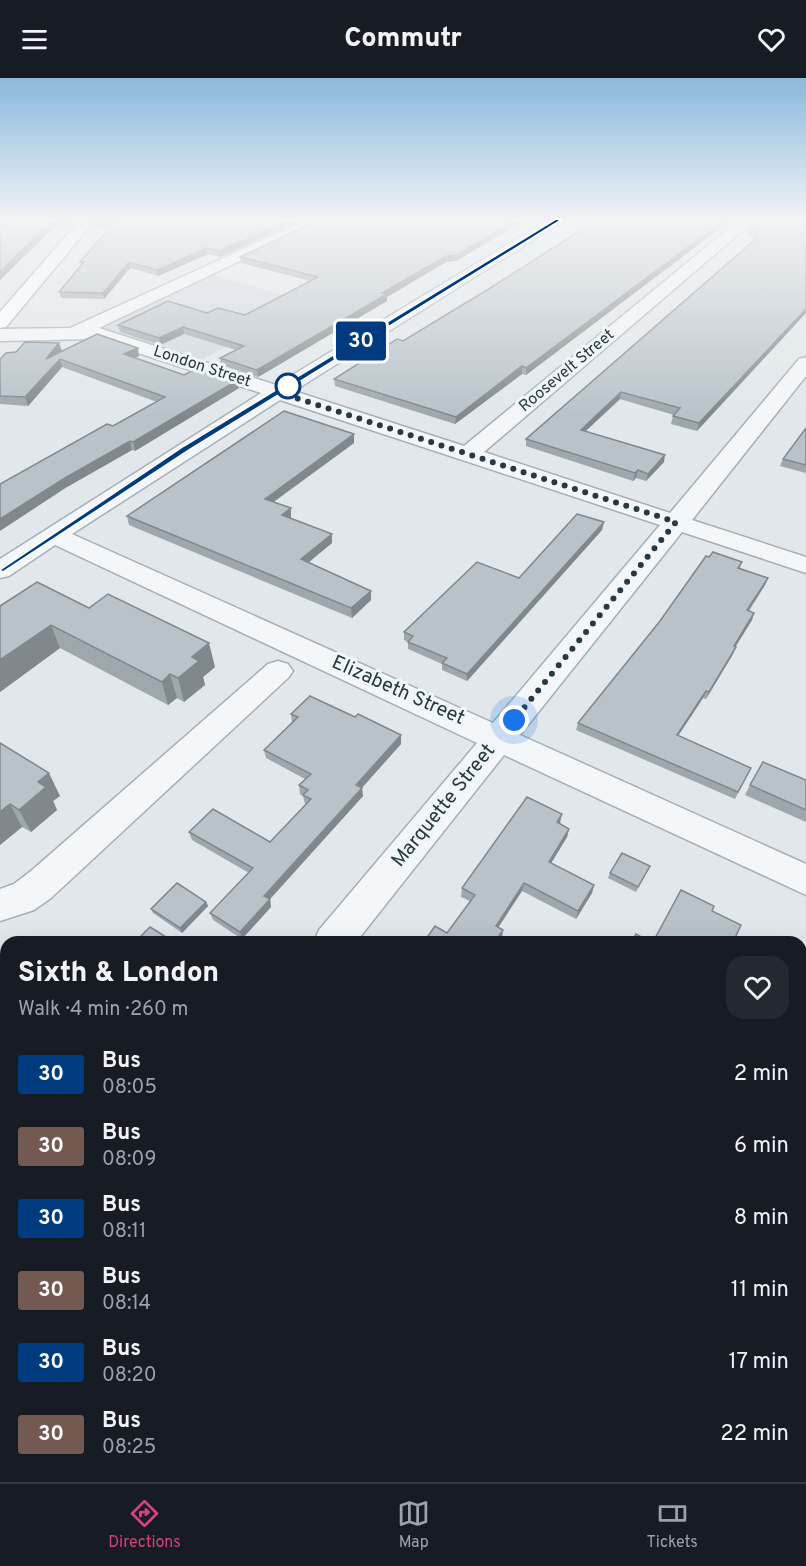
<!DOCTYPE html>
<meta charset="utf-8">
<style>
body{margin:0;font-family:Overpass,sans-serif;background:#242831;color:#f1f3f6;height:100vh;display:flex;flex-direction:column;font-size:22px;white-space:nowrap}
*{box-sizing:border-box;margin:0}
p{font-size:20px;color:#9ea1a6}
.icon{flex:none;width:33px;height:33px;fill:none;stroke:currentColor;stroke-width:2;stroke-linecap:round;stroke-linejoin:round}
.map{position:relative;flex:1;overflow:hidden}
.sheet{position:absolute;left:0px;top:858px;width:807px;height:546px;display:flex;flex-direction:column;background:#171b24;border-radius:18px 18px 0 0;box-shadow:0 6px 24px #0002}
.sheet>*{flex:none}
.badge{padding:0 12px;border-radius:4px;font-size:21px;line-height:39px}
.you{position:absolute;width:30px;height:30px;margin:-15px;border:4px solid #fff;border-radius:50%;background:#1a73e8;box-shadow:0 0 0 9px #1a73e833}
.map>.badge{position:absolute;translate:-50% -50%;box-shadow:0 0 0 3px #fff}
.round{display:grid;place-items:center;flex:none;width:63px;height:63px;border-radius:18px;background:#242831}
.head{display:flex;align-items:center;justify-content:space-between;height:102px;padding:0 18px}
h1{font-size:28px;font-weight:800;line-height:45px}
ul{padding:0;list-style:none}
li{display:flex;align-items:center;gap:18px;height:72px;padding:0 18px}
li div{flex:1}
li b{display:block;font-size:22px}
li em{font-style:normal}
li .badge{min-width:66px;font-weight:700;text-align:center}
header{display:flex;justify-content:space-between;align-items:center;height:78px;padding:0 18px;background:#171b24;font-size:27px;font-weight:800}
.dock{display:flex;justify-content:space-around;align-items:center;height:84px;border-top:2px solid #363941;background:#171b24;font-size:16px;color:#9ea1a6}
.dock a{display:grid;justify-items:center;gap:3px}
.dock .current{color:#d4427c}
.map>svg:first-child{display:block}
</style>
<header><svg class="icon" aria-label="menu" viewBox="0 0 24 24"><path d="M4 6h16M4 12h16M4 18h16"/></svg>Commutr<svg class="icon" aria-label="heart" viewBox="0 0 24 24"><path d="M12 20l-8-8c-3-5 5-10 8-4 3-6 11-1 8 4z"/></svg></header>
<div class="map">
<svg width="806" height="1404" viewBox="0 0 806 1404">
<rect width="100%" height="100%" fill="#e1e7eb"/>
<!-- built -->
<path fill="#cfd7dd" d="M214 197 307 224 201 282 104 251 107 247Z"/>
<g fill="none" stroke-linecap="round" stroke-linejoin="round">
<!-- minor casing -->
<g stroke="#a6afb5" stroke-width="3">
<g id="minor">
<path d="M307 142H326L99 250 276 307 548 142H565L294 313 464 368 739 142H755L484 374 670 435 799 281 806 279V298L692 442 806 479V495L682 454 520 657 806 786V817L504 677 356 864H314L319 852 477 665 55 467 9 498 0 500V481L261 315 95 261 0 263V251L70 250ZM280 322 660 447 493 645 72 456Z"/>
<path d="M278 583 288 586 293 593 288 600 51 820 34 832 0 843V811L14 806 31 793 268 586Z"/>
<path d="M6 1240V1297L0 1300V1243Z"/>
</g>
</g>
<!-- major casing -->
<g stroke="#a0afb7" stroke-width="3">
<path id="major" d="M80 142H95L6 249 0 250V234Z"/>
</g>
<!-- minor -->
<use href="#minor" fill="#f4f7f9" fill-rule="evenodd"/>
<!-- major -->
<use href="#major" fill="#fff" fill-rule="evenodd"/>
</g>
<!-- wall -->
<g fill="#9ea7ac">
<path d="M15 142H78L71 149H54L0 202V147H9Z"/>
<path d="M91 142H302L220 179 208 176 158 198 130 190 104 221 61 220 59 214 81 187 80 184 109 150H92L90 144Z"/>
<path d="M319 142H525L456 183 446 184 387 219V223L258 299 221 287 220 280 236 272 184 256 160 267 120 254 118 247 207 235 245 237 310 203 241 185 240 179Z"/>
<path d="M597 142H731L526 297 522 296 455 346 335 308 334 301 403 263 487 212Z"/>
<path d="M806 142 697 353 671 346 673 338 674 337 620 321 586 353 664 384 646 403 636 400 633 403 526 368V361L754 162 746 152 748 146Z"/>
<path d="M61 273 139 278 135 280 184 297 239 310 135 373 132 372 67 409 113 348 157 324 62 289 28 328 0 326V281Z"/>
<path d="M806 350V395L780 388 783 381Z"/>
<path d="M354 365 274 424 291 439V440L332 456V465L308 484 371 513V522L352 540 129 447 127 438Z"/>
<path d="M602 452 467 603 442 592V586L408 571V564L404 562V554L519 500Z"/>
<path d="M709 479 742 484 740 490 768 500 765 507 749 533 754 535 752 542 735 569 733 576 706 621 703 620 678 658 751 690 735 721 576 652 578 645 660 543Z"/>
<path d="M0 528 89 530 215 589 203 599 205 607 184 624 177 620 168 627 60 570 0 614Z"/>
<path d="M291 636 401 666 362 710 363 718 270 821 271 829 242 861 213 842 210 835 249 795 192 762 189 754 270 764 306 726H305L303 718 300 716 299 707 305 701 266 680 264 672 292 644Z"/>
<path d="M0 665 60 718 53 723 57 732 31 754 22 749 0 767Z"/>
<path d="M806 702V744L745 717 750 707Z"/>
<path d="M560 745V746L569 751 567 759 551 785 594 807 592 815 576 841 522 813 498 849 502 860 499 864H424L447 855 470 823 461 819 462 810Z"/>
<path d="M650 788 636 814 608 800 610 795Z"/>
<path d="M206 824 208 828 182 855 153 835 151 831Z"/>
<path d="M801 868 806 870V932L801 929Z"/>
<path d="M806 1185V1404L798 1398H801V1202Z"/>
<path d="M699 1398H789L787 1404H697Z"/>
</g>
<!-- shaded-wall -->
<g fill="#81888c">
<path d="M52 142 54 149 0 202V194Z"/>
<path d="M71 142H78L71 149 69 143Z"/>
<path d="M288 142H302L220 179 219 173Z"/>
<path d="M515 142H525L456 183 446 184 387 219V223L258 299 257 292 382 215 446 178Z"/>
<path d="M724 142H731L526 297V290Z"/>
<path d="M207 170 208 176 158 198 157 192Z"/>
<path d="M129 184 130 190 104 221 103 215Z"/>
<path d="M806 231V235L697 353 699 345Z"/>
<path d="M183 249 184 256 160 267 159 260Z"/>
<path d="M59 265 62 273 46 281Z"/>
<path d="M138 270 139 278 126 285 124 276Z"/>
<path d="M60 281 62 289 28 328 25 319Z"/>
<path d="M522 288V296L455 346 456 339Z"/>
<path d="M238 302 239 310 135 373 133 364Z"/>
<path d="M621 314 620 321 579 359 581 352Z"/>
<path d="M354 356V365L266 429 265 421Z"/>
<path d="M130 363 132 372 67 409 0 453V441L65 400Z"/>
<path d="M665 377 664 384 646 403 648 396Z"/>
<path d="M638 392 636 400 633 403 635 395Z"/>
<path d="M291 430V439L283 446 282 437Z"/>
<path d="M604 444 602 452 467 603V596Z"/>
<path d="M332 456V465L302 490 301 481Z"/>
<path d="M768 500 765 507 744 539 747 532Z"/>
<path d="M371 513V522L352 540 351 530Z"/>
<path d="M754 535 752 542 731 576 734 568Z"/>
<path d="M51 547 60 570 0 614V582Z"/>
<path d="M209 565 215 589 203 599 205 607 184 624 178 600 192 579Z"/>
<path d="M736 569 733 576 706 621 709 614Z"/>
<path d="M170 596 177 620 168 627 162 604Z"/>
<path d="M706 613 703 620 674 664 677 657Z"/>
<path d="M401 657V666L357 715 356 707Z"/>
<path d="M49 695 60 718 53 723 57 732 31 754 19 732 38 704Z"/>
<path d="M362 710 363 718 270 821 271 829 242 861 240 854 264 818Z"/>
<path d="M10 726 22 749 0 767V734Z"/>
<path d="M562 736 560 745 555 753 557 744Z"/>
<path d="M569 751 567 759 547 792 549 784Z"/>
<path d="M524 805 522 813 494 856 496 848Z"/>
<path d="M594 807 592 815 576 841 578 833Z"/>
<path d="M206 824 208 828 182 855 180 850Z"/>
<path d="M503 852 502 860 499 864H495Z"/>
<path d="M6 1009V1017L0 1023V1016Z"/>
<path d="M6 1120V1135L2 1139 0 1137V1127Z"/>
<path d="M93 1398H97L103 1404H99Z"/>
</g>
<!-- building -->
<g fill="#b8c2c8" stroke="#81888c" stroke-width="1.5">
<path d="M15 142H71L69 143 52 142 0 194V147H9Z"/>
<path d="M91 142H288L219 173 207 170 157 192 129 184 103 215 59 214 84 184H80L115 144H90Z"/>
<path d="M319 142H515L457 177 446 178 382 215 387 216 257 292 220 280 244 268 183 249 159 260 118 247 168 223 207 235 218 230 245 237 318 199 240 179Z"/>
<path d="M597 142H724L526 290 522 288 456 339 334 301 397 261 403 263 487 212Z"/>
<path d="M753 142H806V231L699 345 673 338 680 330 621 314 581 352 665 377 648 396 638 392 635 395 526 361 758 159 748 146Z"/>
<path d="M97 256 138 270 124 276 184 297 199 289 238 302 133 364 130 363 65 400 0 441V406L107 346 113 348 165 319 60 281 25 319 0 318V281L6 275 16 274 25 264 59 265 46 281Z"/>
<path d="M284 333 354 356 265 421 291 430 282 437 332 456 301 481 371 513 351 530 127 438Z"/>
<path d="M806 350V387L783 381Z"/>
<path d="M577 436 604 444 467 596 442 585 447 580 408 564 413 558 404 554 477 484 519 500Z"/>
<path d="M713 474 742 484 738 490 768 500 747 532 754 535 734 568 736 569 709 614 706 613 677 657 751 690 738 714 578 645 660 543 706 478 709 479Z"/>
<path d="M37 504 89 530 108 516 209 565 192 579 199 583 178 600 170 596 162 604 51 547 0 582V528Z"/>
<path d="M310 618 355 639 358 636 401 657 356 707 362 710 264 818 270 821 240 854 210 835 253 790 189 754 213 731 270 764 311 721 303 717 308 712 299 707 311 696 264 672 298 639 291 636Z"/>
<path d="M0 665 49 695 38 704 46 709 19 732 10 726 0 734Z"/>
<path d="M763 684 806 702V732L750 707Z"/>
<path d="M527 719 562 736 557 744 569 751 549 784 594 807 578 833 524 805 496 848 503 852 495 864H424L435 848 447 855 475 817 462 810Z"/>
<path d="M622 775 650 788 638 809 610 795Z"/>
<path d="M177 805 206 824 180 850 151 831Z"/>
<path d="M681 812 714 828 712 833 741 847 733 864H687L682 861 681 864H653Z"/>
<path d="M150 849 174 864H135Z"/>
<path d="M636 856 650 864H631Z"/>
<path d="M786 861 793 864H784Z"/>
<path d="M801 868 806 870V920L801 918Z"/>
<path d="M0 969 6 974V1009L0 1016Z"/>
<path d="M0 1059 6 1064V1120L0 1127Z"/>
<path d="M806 1213V1393L801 1390V1222L803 1224Z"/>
<path d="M22 1398H93L99 1404H18Z"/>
<path d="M177 1398H237L244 1404H173Z"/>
<path d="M707 1398H789L787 1404H705Z"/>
</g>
<!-- sky -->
<linearGradient id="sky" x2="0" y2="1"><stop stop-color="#89b8dd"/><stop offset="0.42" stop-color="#f2f4f6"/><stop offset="1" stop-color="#f2f4f6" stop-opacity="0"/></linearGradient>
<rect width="806" height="338" fill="url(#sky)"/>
<!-- line -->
<path fill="#003b80" stroke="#fff" stroke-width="1.5" d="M556 141 561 142 189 372 3 494 0 492 184 368Z"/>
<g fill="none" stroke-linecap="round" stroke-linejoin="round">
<!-- walk -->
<path stroke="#293943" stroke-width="6" stroke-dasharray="0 10.8" d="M288 308 278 314 676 444 514 642"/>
</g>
<!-- markers -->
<circle fill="#fff" stroke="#003b80" stroke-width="3" cx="288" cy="308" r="12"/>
<g text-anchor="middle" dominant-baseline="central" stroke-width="6" stroke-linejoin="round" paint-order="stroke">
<!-- far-street labels -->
<g font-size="16" fill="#293943" stroke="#f1f6f8">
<text transform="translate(202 289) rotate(18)">London Street</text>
<text transform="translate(567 293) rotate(-40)">Roosevelt Street</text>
</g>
<!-- street labels -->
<g font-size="20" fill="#293943" stroke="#f1f6f8">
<text transform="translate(398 613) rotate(24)">Elizabeth Street</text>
<text transform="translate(444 728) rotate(-51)">Marquette Street</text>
</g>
</g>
</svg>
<div class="you" style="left:514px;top:642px"></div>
<b class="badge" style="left:361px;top:263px;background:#003b80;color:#fff">30</b>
<section class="sheet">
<div class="head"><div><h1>Sixth &amp; London</h1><p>Walk · 4 min · 260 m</p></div><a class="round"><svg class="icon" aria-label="heart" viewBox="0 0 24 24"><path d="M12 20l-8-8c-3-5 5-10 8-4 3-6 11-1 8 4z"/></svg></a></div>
<ul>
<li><span class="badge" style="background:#003b80;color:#fff">30</span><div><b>Bus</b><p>08:05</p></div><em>2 min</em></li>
<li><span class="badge" style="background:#735950;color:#fff">30</span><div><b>Bus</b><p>08:09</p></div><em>6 min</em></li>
<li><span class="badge" style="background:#003b80;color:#fff">30</span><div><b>Bus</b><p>08:11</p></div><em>8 min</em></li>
<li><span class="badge" style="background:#735950;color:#fff">30</span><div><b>Bus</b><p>08:14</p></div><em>11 min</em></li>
<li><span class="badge" style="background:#003b80;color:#fff">30</span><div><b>Bus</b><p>08:20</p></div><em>17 min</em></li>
<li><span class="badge" style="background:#735950;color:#fff">30</span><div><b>Bus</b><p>08:25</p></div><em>22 min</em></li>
</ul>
</section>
</div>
<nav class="dock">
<a class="current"><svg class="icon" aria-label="directions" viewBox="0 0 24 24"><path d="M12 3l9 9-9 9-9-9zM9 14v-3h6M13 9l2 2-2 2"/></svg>Directions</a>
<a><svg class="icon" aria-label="map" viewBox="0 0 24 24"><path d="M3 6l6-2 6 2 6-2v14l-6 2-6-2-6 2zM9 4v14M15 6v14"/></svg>Map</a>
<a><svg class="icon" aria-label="tickets" viewBox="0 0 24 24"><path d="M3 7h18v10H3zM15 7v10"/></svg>Tickets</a>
</nav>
